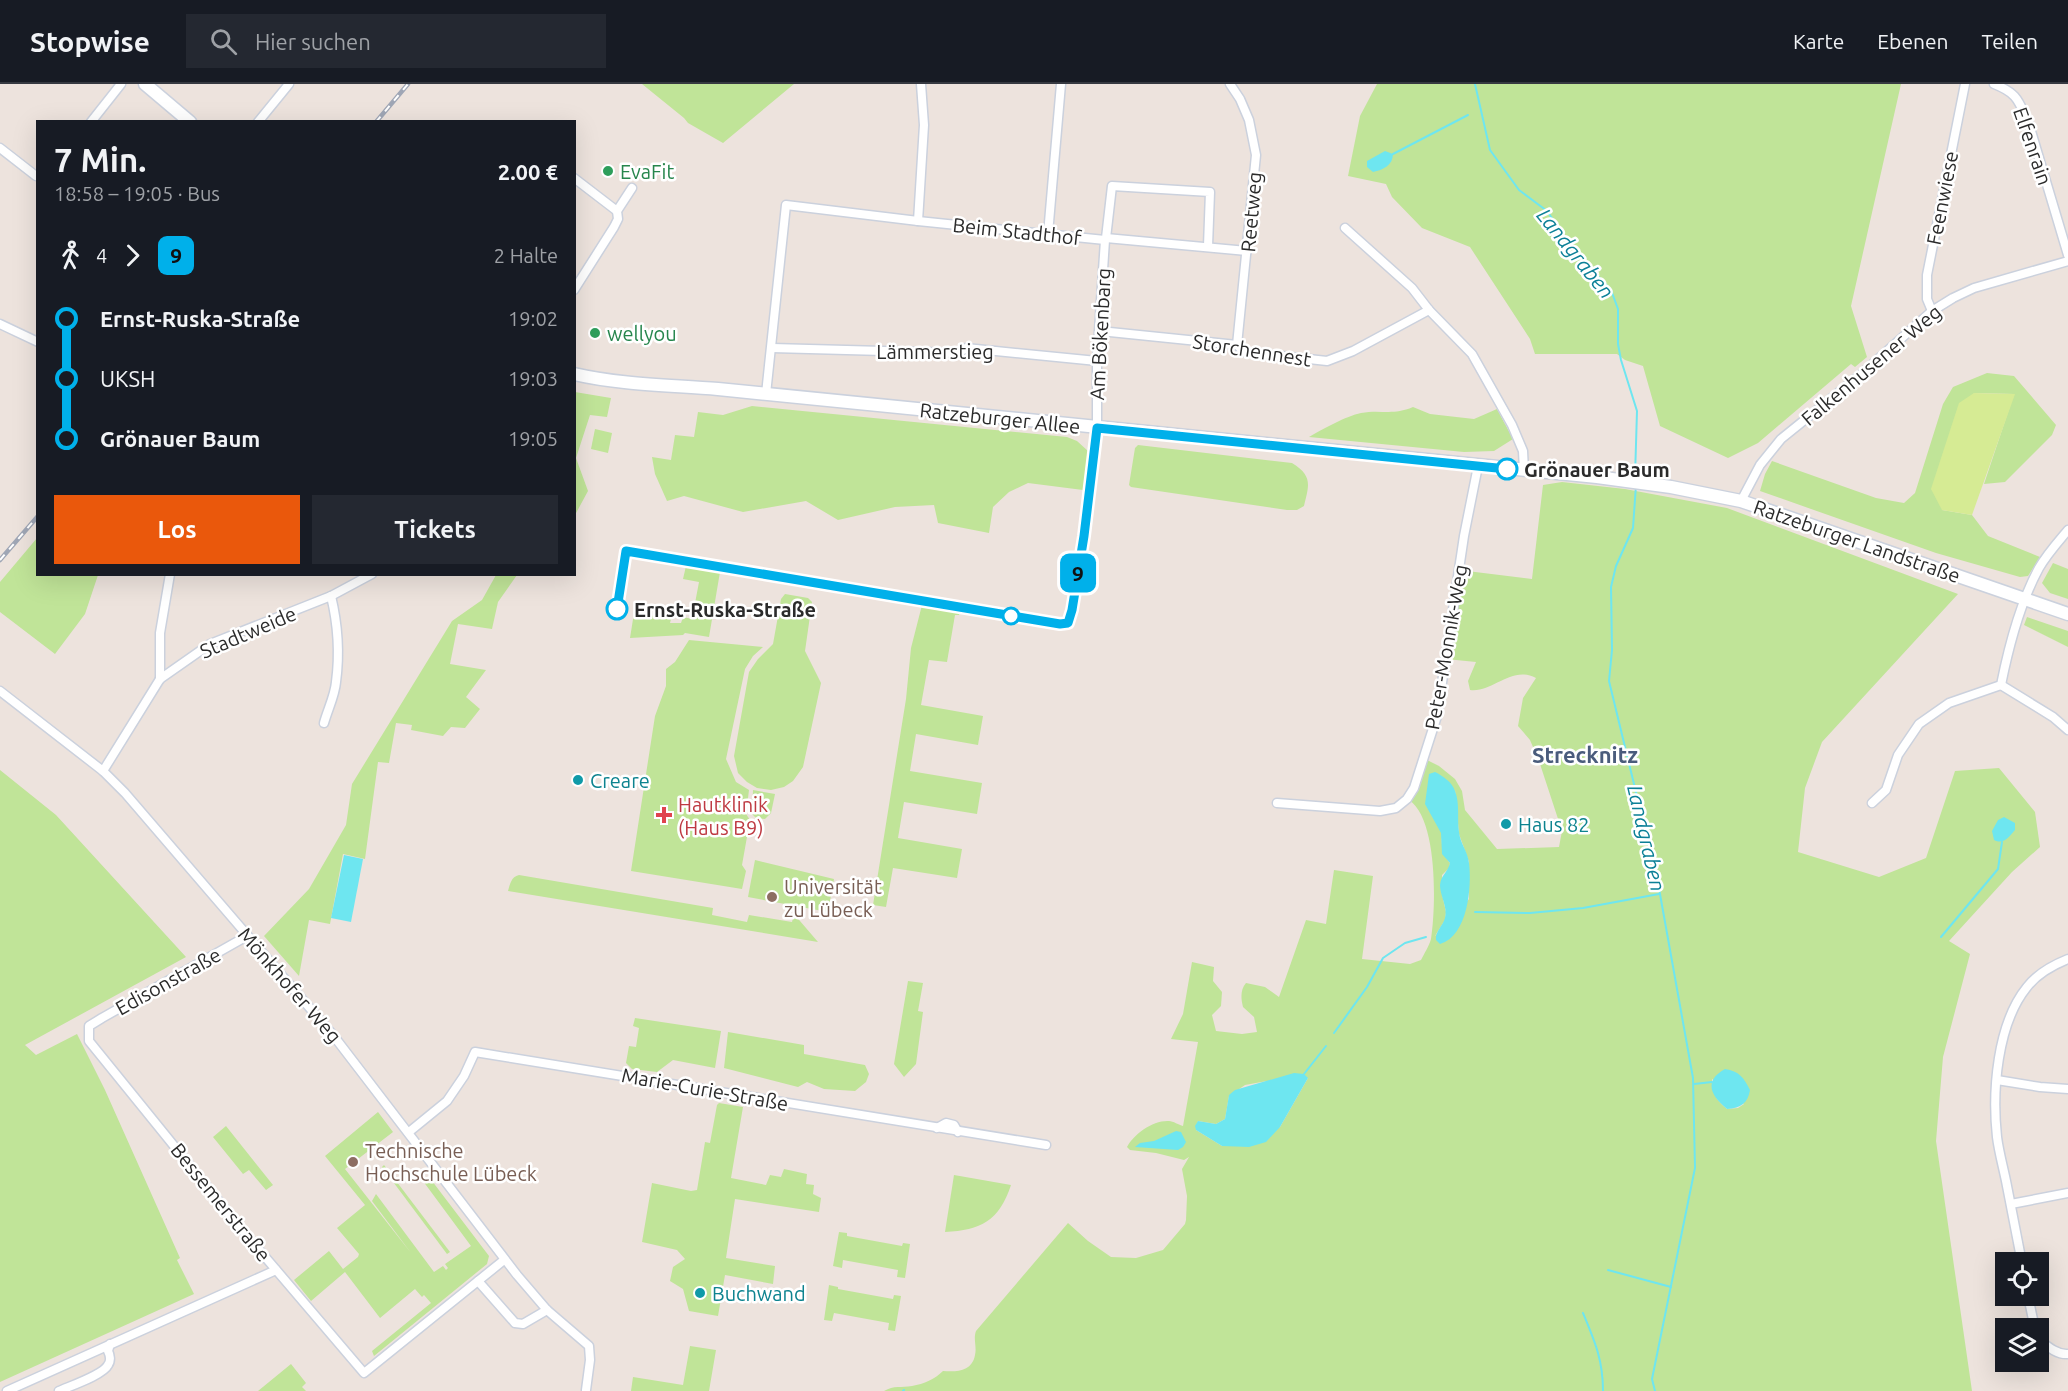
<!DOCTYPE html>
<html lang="de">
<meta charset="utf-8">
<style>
body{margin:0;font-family:Ubuntu,sans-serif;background:#242831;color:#f1f3f6;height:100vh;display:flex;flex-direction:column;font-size:22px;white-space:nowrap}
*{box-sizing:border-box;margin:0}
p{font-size:20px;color:#9ea1a6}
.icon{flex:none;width:33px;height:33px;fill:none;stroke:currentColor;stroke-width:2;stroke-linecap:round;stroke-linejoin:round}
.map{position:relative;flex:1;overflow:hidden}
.details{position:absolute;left:36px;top:36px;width:540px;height:456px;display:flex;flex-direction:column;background:#171b24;border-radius:0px;box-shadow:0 6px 24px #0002}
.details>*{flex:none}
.badge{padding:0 12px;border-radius:9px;font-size:21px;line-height:39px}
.controls{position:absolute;left:1995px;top:1168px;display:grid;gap:12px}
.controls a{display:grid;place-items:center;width:54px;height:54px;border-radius:0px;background:#171b24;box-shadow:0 6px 24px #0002;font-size:30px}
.map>.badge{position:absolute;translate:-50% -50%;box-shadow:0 0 0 3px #fff}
.legs{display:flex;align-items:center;gap:9px;height:66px;padding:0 18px;font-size:20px}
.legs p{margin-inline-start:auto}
.head{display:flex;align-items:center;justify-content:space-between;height:102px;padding:0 18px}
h1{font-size:33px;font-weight:700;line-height:45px}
.button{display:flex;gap:12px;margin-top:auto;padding:12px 18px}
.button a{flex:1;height:69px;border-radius:0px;background:#ea580c;color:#fff;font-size:24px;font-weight:700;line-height:69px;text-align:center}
.button a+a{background:#242831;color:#f1f3f6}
ul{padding:0 18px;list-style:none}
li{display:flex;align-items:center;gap:21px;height:60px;font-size:22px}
li i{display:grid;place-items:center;width:9px;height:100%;margin:0 8px;background:currentColor}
li i::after{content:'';width:15px;height:15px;margin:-8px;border:4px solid;border-radius:50%;background:#171b24}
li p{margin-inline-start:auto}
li:first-child i{background:linear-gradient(#0000 50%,currentColor 0)}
li:last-child i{background:linear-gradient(currentColor 50%,#0000 0)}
header{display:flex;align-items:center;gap:36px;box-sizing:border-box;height:84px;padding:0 30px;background:#171b24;border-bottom:2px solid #363941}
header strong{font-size:28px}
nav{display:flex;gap:33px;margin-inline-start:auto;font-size:21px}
.search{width:420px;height:54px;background:#242831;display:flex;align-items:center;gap:15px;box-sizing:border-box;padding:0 21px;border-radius:0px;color:#9ea1a6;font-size:22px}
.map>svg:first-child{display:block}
</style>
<header>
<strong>Stopwise</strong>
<div class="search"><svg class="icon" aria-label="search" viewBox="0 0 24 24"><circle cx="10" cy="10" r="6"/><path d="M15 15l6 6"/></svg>Hier suchen</div>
<nav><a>Karte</a><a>Ebenen</a><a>Teilen</a></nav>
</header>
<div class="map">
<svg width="2068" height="1307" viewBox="0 0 2068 1307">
<rect width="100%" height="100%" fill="#ede3dd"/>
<!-- green -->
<g fill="#c0e498" fill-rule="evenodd">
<path d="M642 0H794L723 59 688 39 684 34Z"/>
<path d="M1377 0H1901L1851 222 1867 273 1855 283 1851 280 1758 359 1728 374 1660 342 1643 282 1625 276 1617 270H1535L1530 255 1470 163 1422 144 1392 113 1386 100 1348 92 1360 32Z"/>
<path d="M1987 289 2014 292 2056 341 2052 351 2005 398 1984 400 2014 310 1974 309 1942 426 1972 431 1988 452 2040 473 2028 492 2020 493 1936 469 1760 407 1765 390 1772 377 1876 414 1904 419 1915 409 1943 320 1953 303Z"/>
<path d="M575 308 611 314 607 333 590 331 576 374 588 407 575 431Z"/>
<path d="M752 322 1067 353 1077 357 1088 367 1083 406 1028 399 1009 408 993 423 989 449 938 439 934 421 895 423 838 436 806 417 743 428 684 412 667 417 655 390 652 373 671 376 675 351 694 353 698 328 723 331Z"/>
<path d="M1413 323 1430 330 1474 335 1497 325 1513 355 1494 367 1464 368 1309 353C1323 345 1346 332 1361 329 1381 325 1392 332 1413 323Z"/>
<path d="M595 345 612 349 608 369 591 365Z"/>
<path d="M1138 361 1292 379C1313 392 1309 401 1304 422L1297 426H1287L1131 403 1129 401 1135 364Z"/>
<path d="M1562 398 1625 405 1727 424 1958 510 1822 658 1805 704 1798 768 1879 793 1926 774 1955 687 1999 684 2035 728 2040 763 2012 788 1949 857 1970 870 1943 973 1936 1057 1972 1307H884C894 1301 901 1304 912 1302 924 1300 935 1295 943 1287 956 1288 972 1288 975 1271 977 1263 973 1255 976 1247L1068 1139 1088 1157 1111 1173 1136 1174 1163 1166 1185 1140 1186 1136 1187 1112 1182 1085 1189 1073 1184 1076 1156 1069 1130 1066 1127 1063C1134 1050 1153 1036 1169 1037 1173 1037 1179 1041 1183 1042L1198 958 1171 955 1183 930 1192 878 1214 883 1213 897 1222 908 1221 922 1212 931 1216 947 1242 950 1257 948 1254 933 1243 923C1241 915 1240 906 1246 899L1265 903 1279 913 1306 836 1326 840 1334 786 1373 792 1362 875 1410 880 1421 876C1424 870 1429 862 1431 855 1436 823 1438 735 1409 716L1425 675 1439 682 1455 695 1462 707 1465 726 1497 765 1559 763 1562 747 1539 677 1530 656 1518 642 1523 614 1536 594C1511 581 1493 609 1470 606L1468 597 1476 578 1446 575 1459 486 1532 495 1543 401ZM1455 706 1459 750 1469 778V815L1435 852 1445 836 1446 828 1442 810V791L1449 784 1450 779C1432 758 1448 730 1455 706ZM1308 994 1280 1043 1222 1062 1196 1046 1198 1037 1216 1040 1225 1035 1229 1012 1245 1001 1267 997ZM1712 995 1744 1020 1738 1024 1727 1025C1716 1016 1712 1009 1712 995Z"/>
<path d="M37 454 38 490 98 491 85 530 55 570 0 528V498Z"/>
<path d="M2053 479 2068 485V515L2050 509 2042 499Z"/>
<path d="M686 482 720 488 709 553 685 549 683 551 630 554 634 529 637 525 641 530 645 528 655 533 662 528 672 531 670 539H681L683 533 692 535 699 498 683 495Z"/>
<path d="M496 491H517L498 518 492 545 458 540 450 580 486 586 466 613 480 625 465 644 451 643 443 652 411 646 412 641 396 639 389 679 378 678 365 775 343 770 330 840 309 836 299 892 264 852 309 805 346 741 352 700 452 537 482 516Z"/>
<path d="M785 510 808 514 812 518 805 567 821 599 803 683 793 697 784 703 771 706 757 704 747 698 738 689 734 672 749 588 758 575 773 560 781 515Z"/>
<path d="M922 521 960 527 959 531H955L947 578 929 576 921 621 983 632 978 661 916 650 910 687 982 699 977 730 904 718 898 754 962 765 957 794 893 784 886 823 873 821 906 615 911 564Z"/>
<path d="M2027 533 2068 547V563L2024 541Z"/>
<path d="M689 556 763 563 753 572 745 585 726 675 736 698 749 706 746 730 750 736 742 781 746 787 742 805 631 787 655 632 666 602V585L675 578Z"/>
<path d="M0 686 56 731 186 873 25 961 36 971 77 950 105 1006 180 1174 177 1176 194 1210 0 1298Z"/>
<path d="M753 706 775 710 771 729 765 735 756 734 752 730Z"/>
<path d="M755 776 834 795 828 828 748 813Z"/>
<path d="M519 791 713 824 712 831 747 838 749 831 792 838 794 830 818 858 508 807C510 800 511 793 519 791Z"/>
<path d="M908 897 923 899 918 927 923 928 916 980 904 993 894 980Z"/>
<path d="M635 934 721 947 715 984 673 976 657 988 632 985 626 979 629 962 636 963 639 944 633 942Z"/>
<path d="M728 948 804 961V970L865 981 869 990 866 998 855 1007 824 1005 807 998 798 1003 724 984Z"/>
<path d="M719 1019 743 1023 731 1094 766 1101 770 1091 781 1093 784 1085 807 1090 806 1100 814 1101 813 1110 821 1114 819 1128 735 1115 726 1174 775 1182 773 1200 725 1191 718 1232 689 1227 683 1205 670 1197 673 1183 685 1175 677 1166 642 1158 652 1099 691 1107 697 1106 705 1058 710 1059 717 1021Z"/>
<path d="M378 1028 393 1048 345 1085 411 1169 372 1117 376 1110 434 1188 443 1182 446 1186 448 1184 445 1180 471 1162 423 1097 429 1093 489 1172 487 1180 374 1272 372 1267 431 1219 424 1211 422 1213 415 1205 380 1234 345 1188 311 1217 294 1196 329 1167 343 1185 358 1173 359 1170 337 1144 365 1121 325 1072Z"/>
<path d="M226 1042 273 1101 266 1106 249 1086 243 1090 213 1053Z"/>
<path d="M384 1081 450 1168 447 1170 382 1083Z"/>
<path d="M954 1091 1011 1101C999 1137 981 1146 945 1148Z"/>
<path d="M839 1148 847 1149V1152L902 1162 903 1159 910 1160 905 1194 897 1193 898 1186 843 1176 842 1184 833 1182Z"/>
<path d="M829 1201 838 1203V1205L893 1215 894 1211 901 1212 895 1247 888 1246 889 1239 834 1229 832 1237 824 1236Z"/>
<path d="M690 1262 716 1266 709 1307H631L633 1293 683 1301Z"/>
<path d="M291 1280 306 1299 302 1303 306 1307H258Z"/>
</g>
<!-- pitch -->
<path fill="#d6eb94" d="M1974 309 2015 310 1972 431 1942 426 1931 405 1959 319Z"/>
<!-- water -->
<g fill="#6ee6f0">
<path d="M1385 67 1393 70C1393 81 1383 86 1373 88L1367 83V77Z"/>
<path d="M1435 688C1443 692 1452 698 1455 707 1460 719 1457 735 1459 748 1460 759 1468 768 1469 779 1472 802 1468 852 1440 860L1436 856C1435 847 1443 842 1445 834 1448 823 1440 812 1440 801 1441 791 1448 788 1450 779L1442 770 1441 749 1425 720 1429 690Z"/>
<path d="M2004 733 2015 739V746C2009 753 2004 761 1994 756L1992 747 1998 736Z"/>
<path d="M344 771 363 775 351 838 331 834Z"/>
<path d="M1725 985C1739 987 1744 994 1750 1006 1748 1019 1741 1024 1727 1025 1711 1012 1703 997 1725 985Z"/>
<path d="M1294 989 1304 990 1308 994 1280 1043 1266 1058 1249 1063 1222 1062 1196 1046 1195 1042 1198 1037 1216 1040 1225 1035 1229 1011 1235 1006Z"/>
<path d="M1176 1047 1181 1048 1186 1058 1183 1063 1178 1066 1135 1063 1140 1059 1154 1057Z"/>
</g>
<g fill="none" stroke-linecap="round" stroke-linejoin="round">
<!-- stream -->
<g stroke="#6ee6f0" stroke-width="2">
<path d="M1475 0 1490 66 1519 106 1547 127 1576 169 1611 206 1618 225V260L1621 276 1637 327 1635 393"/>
<path d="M1393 70 1468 31"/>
<path d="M1636 401 1633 444 1616 482 1611 503 1612 566 1609 597 1658 799 1693 994 1695 1084 1652 1295 1655 1307"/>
<path d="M1475 828 1530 829 1583 824 1659 810"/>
<path d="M1941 853 1998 785 2002 758"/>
<path d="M1334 949 1367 903 1383 874 1405 859 1426 853"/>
<path d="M1304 990 1326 962"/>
<path d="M1694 1000 1712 998"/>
<path d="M1608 1186 1671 1203"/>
<path d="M1583 1229C1595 1258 1603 1276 1603 1307"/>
<path d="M903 1307 904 1306"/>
</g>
<!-- minor casing -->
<g stroke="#cbd1dd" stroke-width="11">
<g id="minor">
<path d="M1230 0 1240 15 1249 36 1256 71 1237 261"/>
<path d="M1994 0C2017 9 2018 16 2028 37L2068 171"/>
<path d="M91 38 121 0"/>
<path d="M258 38 289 0"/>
<path d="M0 64 36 92"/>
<path d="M574 94 617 127"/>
<path d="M918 137 924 41 921 0"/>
<path d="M1345 144 1412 204 1429 226 1472 270 1512 341 1523 367 1524 387"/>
<path d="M1048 150 1061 0"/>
<path d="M1106 154 1112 102 1210 108 1208 162"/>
<path d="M574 206 614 143 618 135 617 127 632 104"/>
<path d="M1932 227 1927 215V191L1965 0"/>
<path d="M0 240 38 258"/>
<path d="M1100 247 1237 261 1244 268 1327 277 1353 267 1429 226"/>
<path d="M772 264 958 269 966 264 1097 277"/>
<path d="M766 310 786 121 918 137 1105 156 1106 154 1247 167"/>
<path d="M1097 344V277L1105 156"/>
<path d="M1741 417 1760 381 1781 355 1859 292 1932 227 1953 214 1974 204 2068 177"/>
<path d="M160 595V549L170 490"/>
<path d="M2001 601 2053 633 2068 646"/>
<path d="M0 607 103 687 125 709 333 951 517 1191 547 1226 589 1262 590 1276 586 1306"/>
<path d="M324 639C328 625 335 611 336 598 340 568 338 541 331 512"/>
<path d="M103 687 160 595 210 560 331 512 372 490"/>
<path d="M1277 719 1380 727 1396 724 1407 715 1414 704 1437 632 1464 452 1478 382"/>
<path d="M1872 719 1886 706 1898 671 1919 640 1949 619 2001 601C2009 561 2020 519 2039 484 2047 470 2058 458 2068 446"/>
<path d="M247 852 102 934 89 942V957L243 1147 364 1289 504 1176"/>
<path d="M1997 996 2040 1003 2068 1005"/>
<path d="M937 1044 946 1039 954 1041 958 1048"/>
<path d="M409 1048 447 1017 464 992 475 968 1046 1061"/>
<path d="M2011 1120 2068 1109"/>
<path d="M2022 1179C2017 1153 2012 1128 2007 1102 2004 1086 1999 1069 1997 1053 1992 1007 1997 940 2027 903 2037 890 2053 881 2068 875"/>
<path d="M478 1197 515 1239 523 1240 547 1226"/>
<path d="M2028 1212 2035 1245"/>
<path d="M2038 1255C2047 1262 2057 1271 2068 1270"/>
<path d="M7 1307 276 1186"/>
<path d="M59 1307C70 1302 103 1291 108 1281 111 1277 110 1271 108 1267L110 1260"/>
</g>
</g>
<!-- secondary casing -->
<g stroke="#cbd1dd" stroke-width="15">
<g id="secondary">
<path d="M145 0 190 38"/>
<path d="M574 290C622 301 670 301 718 305L1597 393 1671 403 1741 417 2068 530"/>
</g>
</g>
<!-- minor -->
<use href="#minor" stroke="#fff" stroke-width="8"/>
<!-- secondary -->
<use href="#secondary" stroke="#fff" stroke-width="12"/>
<!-- rail casing -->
<g stroke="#9fa6b5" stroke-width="4.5">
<g id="rail">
<path d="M376 38 408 0"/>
<path d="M0 476 38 432"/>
</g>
</g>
<!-- rail -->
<use href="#rail" stroke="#fff" stroke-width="2" stroke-dasharray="7" stroke-linecap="butt"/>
</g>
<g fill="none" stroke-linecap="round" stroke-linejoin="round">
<!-- line-1 casing -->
<g stroke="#fff" stroke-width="14">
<path id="line-1" d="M617 525 626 467 1060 540 1068 539 1072 526 1084 452 1097 344 1507 385"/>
</g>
<!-- line-1 -->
<use href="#line-1" stroke="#00b0ea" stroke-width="9"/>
</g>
<!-- markers -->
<g fill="#2e9e5b" stroke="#fff" stroke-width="2">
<circle cx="608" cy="87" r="6"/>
<circle cx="595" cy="249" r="6"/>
</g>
<g fill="#fff" stroke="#00b0ea" stroke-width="3">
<circle cx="1507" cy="385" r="10"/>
<circle cx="617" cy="525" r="10"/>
<circle cx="1011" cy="532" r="8"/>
</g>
<g fill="#0f9aa8" stroke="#fff" stroke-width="2">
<circle cx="578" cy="696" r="6"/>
<circle cx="1506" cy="740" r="6"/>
<circle cx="700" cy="1209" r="6"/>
</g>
<path fill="#e0444e" stroke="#fff" stroke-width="2" d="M661 722h6v6h6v6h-6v6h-6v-6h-6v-6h6z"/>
<g fill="#8d6e63" stroke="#fff" stroke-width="2">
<circle cx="772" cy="813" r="6"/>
<circle cx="353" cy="1078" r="6"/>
</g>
<g text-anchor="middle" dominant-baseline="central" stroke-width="5" stroke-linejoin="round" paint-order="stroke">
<!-- street labels -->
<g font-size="20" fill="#2b2b2b" stroke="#fff">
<text transform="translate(2033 62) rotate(71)">Elfenrain</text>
<text transform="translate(1942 114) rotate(-79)">Feenwiese</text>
<text transform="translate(1251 128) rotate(-85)">Reetweg</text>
<text transform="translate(1017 147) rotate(6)">Beim Stadthof</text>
<text transform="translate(1100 250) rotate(-87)">Am Bökenbarg</text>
<text transform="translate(1252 266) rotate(9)">Storchennest</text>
<text x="935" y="267">Lämmerstieg</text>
<text transform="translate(1871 281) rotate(-40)">Falkenhusener Weg</text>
<text transform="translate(1000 334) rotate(6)">Ratzeburger Allee</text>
<text transform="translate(1857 457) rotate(19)">Ratzeburger Landstraße</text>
<text transform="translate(248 548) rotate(-23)">Stadtweide</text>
<text transform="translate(1446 563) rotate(-80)">Peter-Monnik-Weg</text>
<text transform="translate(168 897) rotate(-29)">Edisonstraße</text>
<text transform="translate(290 901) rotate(49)">Mönkhofer Weg</text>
<text transform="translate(705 1005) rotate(10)">Marie-Curie-Straße</text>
<text transform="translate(221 1118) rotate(51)">Bessemerstraße</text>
</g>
<!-- leisure labels -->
<g font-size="20" fill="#27864d" stroke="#fff" text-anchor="start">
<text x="620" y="87">EvaFit</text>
<text x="607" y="249">wellyou</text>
</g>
<!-- stop labels -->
<g font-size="20" font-weight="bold" fill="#2b2b2b" stroke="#fff" text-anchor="start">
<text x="1524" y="385">Grönauer Baum</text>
<text x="634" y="525">Ernst-Ruska-Straße</text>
</g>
<!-- culture labels -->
<g font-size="20" fill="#0d838f" stroke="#fff" text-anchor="start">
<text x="590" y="696">Creare</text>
<text x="1518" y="740">Haus 82</text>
<text x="712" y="1209">Buchwand</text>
</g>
<!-- health labels -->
<g font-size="20" fill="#be3a42" stroke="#fff" text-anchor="start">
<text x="678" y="720">Hautklinik<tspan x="678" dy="23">(Haus B9)</tspan></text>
</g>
<!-- education labels -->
<g font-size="20" fill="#785e54" stroke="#fff" text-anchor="start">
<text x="784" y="802">Universität<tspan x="784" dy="23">zu Lübeck</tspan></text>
<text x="365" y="1066">Technische<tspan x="365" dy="23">Hochschule Lübeck</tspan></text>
</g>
<!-- water labels -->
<g font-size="21" font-style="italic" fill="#0c8097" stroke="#fff">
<text transform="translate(1576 169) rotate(51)">Landgraben</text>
<text transform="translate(1647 754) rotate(77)">Landgraben</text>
</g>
<!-- quarter labels -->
<g font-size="22" font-weight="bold" fill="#4a5c7c" stroke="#fff">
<text x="1585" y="670">Strecknitz</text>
</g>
</g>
</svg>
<div class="controls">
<a><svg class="icon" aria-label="locate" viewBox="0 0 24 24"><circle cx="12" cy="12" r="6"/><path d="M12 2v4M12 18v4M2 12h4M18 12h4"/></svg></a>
<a><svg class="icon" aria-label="layers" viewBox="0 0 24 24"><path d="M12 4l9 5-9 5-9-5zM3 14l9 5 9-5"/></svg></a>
</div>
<b class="badge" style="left:1078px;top:489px;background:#00b0ea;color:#111">9</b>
<section class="details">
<div class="head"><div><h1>7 Min.</h1><p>18:58 – 19:05 · Bus</p></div><b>2.00 €</b></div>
<div class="legs"><svg class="icon" aria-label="walk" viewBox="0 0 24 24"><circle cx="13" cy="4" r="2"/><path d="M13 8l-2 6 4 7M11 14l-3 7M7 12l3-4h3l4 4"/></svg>4<svg class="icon" aria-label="forward" viewBox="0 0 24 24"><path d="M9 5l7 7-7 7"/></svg><b class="badge" style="background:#00b0ea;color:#111">9</b><p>2 Halte</p></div>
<ul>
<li><i style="color:#00b0ea"></i><b>Ernst-Ruska-Straße</b><p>19:02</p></li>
<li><i style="color:#00b0ea"></i><span>UKSH</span><p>19:03</p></li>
<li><i style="color:#00b0ea"></i><b>Grönauer Baum</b><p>19:05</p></li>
</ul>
<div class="button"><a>Los</a><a>Tickets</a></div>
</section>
</div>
